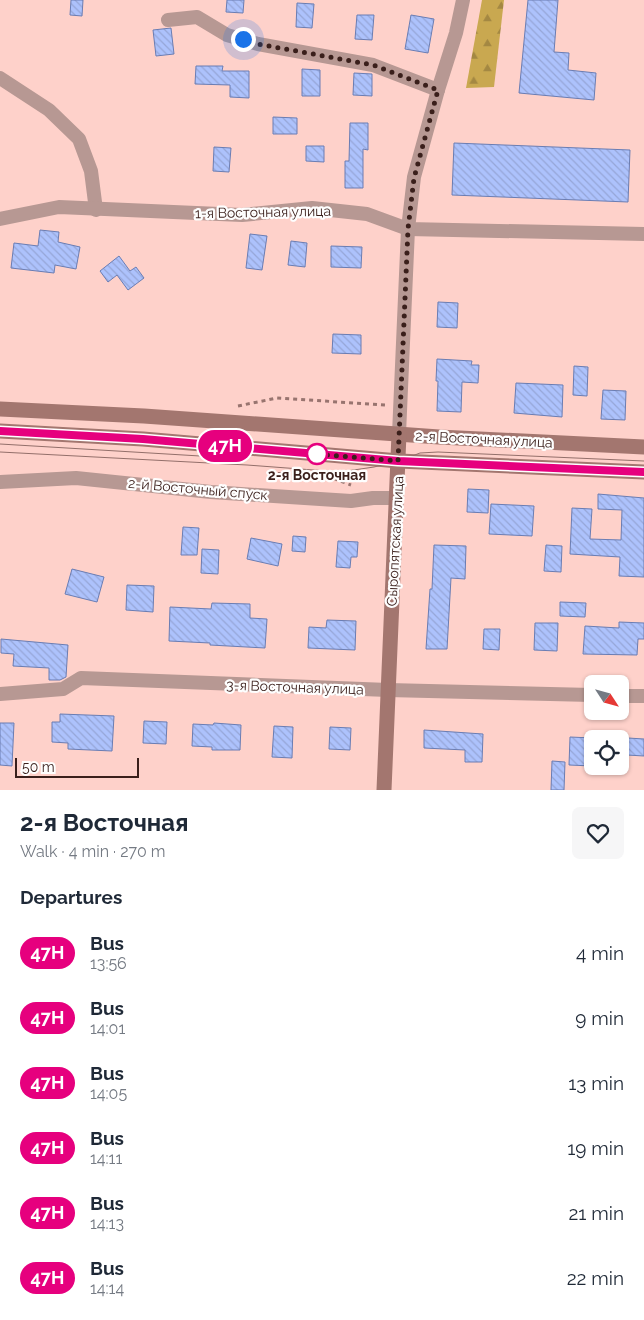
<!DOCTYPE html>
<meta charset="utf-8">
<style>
body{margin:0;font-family:Raleway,sans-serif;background:#f6f6f7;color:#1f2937;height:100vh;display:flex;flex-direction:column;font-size:19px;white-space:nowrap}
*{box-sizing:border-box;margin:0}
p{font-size:16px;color:#747a83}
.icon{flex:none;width:28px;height:28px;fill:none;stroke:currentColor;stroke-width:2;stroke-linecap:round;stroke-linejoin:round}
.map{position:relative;height:790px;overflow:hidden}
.details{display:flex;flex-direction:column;background:#fff;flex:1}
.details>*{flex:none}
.badge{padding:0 10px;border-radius:16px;font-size:18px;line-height:32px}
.needle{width:32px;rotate:126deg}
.fabs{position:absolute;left:584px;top:675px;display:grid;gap:10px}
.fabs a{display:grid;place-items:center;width:45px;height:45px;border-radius:8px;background:#fff;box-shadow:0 1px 4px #0004;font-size:25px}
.scale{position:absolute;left:15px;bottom:12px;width:124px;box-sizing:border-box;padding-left:5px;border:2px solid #3a1f1b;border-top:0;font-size:14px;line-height:18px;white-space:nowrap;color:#3a1f1b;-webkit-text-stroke:4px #fefefe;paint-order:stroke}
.you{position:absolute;width:25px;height:25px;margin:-12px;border:4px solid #fff;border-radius:50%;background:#1a73e8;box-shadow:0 0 0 8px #1a73e833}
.map>.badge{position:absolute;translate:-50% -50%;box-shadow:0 0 0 2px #fff}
h2{padding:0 20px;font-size:19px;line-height:45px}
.round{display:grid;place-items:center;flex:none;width:52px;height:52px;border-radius:8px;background:#f6f6f7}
.overview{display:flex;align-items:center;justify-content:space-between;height:85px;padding:0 20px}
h1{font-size:24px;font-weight:700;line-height:38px}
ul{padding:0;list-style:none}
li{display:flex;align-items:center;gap:15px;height:65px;padding:0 20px}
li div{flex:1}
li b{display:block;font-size:19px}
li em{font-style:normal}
li .badge{min-width:55px;font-weight:700;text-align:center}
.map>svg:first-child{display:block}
</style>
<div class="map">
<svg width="644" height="790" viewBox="0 0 644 790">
<defs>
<pattern id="forest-firs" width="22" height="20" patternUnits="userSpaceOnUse" patternTransform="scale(1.25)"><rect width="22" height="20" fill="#c9a850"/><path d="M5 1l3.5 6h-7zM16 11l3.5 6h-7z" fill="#a48842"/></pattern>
<pattern id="building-back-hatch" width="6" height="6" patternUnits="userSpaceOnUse" patternTransform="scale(1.25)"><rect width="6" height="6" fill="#adc2fc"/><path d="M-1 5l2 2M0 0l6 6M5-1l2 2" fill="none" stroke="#96a6d7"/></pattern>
</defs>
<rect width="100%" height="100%" fill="#fed1ca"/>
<!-- forest -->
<path fill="url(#forest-firs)" d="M482 0H504L494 87 466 88Z"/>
<!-- building -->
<g fill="url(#building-back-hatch)" stroke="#6a7db3">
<path d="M71 0H83L82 16 70 15Z"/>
<path d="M227 0H244L243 13 226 12Z"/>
<path d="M528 0H558L554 52 569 53 568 70 596 73 594 100 519 93Z"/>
<path d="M297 3 314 4 312 28 296 27Z"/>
<path d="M357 15H374L372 40 355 39Z"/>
<path d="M411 15 434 19 428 53 405 49Z"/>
<path d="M171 28 174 54 156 56 153 30Z"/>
<path d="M196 66H223L222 71H249V98L230 97V85L195 84Z"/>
<path d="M302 69 320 70V96H302Z"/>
<path d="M354 73 372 74V96L353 95Z"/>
<path d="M273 117 297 118V134H273Z"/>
<path d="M350 123H368V150L363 149V188H345V161H349Z"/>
<path d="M454 143 630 150 628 202 452 195Z"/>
<path d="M306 146H324V162L306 161Z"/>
<path d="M214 147 231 148 229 172 213 171Z"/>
<path d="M40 230 59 232 58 242 80 247 76 269 55 265 54 273 11 268 14 243 38 246Z"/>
<path d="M250 234 267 236 262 270 246 268Z"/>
<path d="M291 241 307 243 305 267 288 265Z"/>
<path d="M331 246 362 247 361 268 331 267Z"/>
<path d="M119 256 130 271 136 267 144 278 128 290 117 275 108 282 100 271Z"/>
<path d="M438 302 458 303 457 328 437 327Z"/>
<path d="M333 334 361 335V354L332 353Z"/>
<path d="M437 359 472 361 471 365H479L478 383 462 382 461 412 437 411 438 381H436Z"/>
<path d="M574 366 588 367 587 396 573 395Z"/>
<path d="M516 383 563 385 562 417 514 413Z"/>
<path d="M603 390 626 391 625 420 601 419Z"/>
<path d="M468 489 489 490 488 513 467 512Z"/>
<path d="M598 494 644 498V577L619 576 620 557 570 554 572 508 592 509 590 539 621 540 622 510 598 509Z"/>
<path d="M491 504 534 506 532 536 489 534Z"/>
<path d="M183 527 199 528 197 555H181Z"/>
<path d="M293 536 306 537 305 552 292 551Z"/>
<path d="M251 538 282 544 278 566 247 559Z"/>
<path d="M338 541 358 542 357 557H351L350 568 336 567Z"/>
<path d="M434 545 466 546 465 579 451 578 447 649H426L430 589H432Z"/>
<path d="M546 545 562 546 561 572 544 571Z"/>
<path d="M202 549 219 550 218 574 201 573Z"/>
<path d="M72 569 104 577 97 602 65 594Z"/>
<path d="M127 585 154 586 153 612 126 610Z"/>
<path d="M560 602 586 603 585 617 560 616Z"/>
<path d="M212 603 250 604V618L267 619 265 648 210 645V643L169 641 170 607 211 609Z"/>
<path d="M327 620 356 621 355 650 308 648 309 627 326 628Z"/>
<path d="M619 622 644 623V639H638L637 655 583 654 585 626 619 628Z"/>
<path d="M535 623H558L557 651 534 650Z"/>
<path d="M484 629H500L499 650 483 649Z"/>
<path d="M1 639 68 645 66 677 60 680H49V668L13 666 14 654 1 653Z"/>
<path d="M60 714 114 716 112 751 68 749V743L52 742V722H60Z"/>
<path d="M144 721 167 722 166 744 143 743Z"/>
<path d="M0 723H14L12 766 0 765Z"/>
<path d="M214 723 241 725 240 750H212V747L192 746 193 724 213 725Z"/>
<path d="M274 726 293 727 292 758 272 757Z"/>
<path d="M330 727 351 728 350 750 329 749Z"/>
<path d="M424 730 483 734 482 762H465V750L424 748Z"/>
<path d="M570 737 592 738V766L569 765Z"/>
<path d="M628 738 644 739V756L627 755Z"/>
<path d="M552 761 565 762 564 790H551Z"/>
</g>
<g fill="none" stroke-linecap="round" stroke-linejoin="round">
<!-- path -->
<g stroke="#98746f" stroke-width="3" stroke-dasharray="4 4" stroke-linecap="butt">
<path d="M238 406 277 398 385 405"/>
<path d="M270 473 327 476 351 485"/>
</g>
<!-- street -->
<g stroke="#b79893" stroke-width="14">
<path d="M168 20 197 17 227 35 258 44 373 65 438 90"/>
<path d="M0 78 49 110 79 139 91 171 96 210"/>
<path d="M0 219 59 207 242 215 312 208 367 214 408 229 644 234"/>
<path d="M399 434 408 229 414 177 438 90 456 33 463 0"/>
<path d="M0 482 76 478 211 492 351 501 373 498H396"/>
<path d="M0 694 63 689 81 678 388 690 592 695"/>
<path d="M620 696H644"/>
</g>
<!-- secondary -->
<g stroke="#a3766f" stroke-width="15">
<path d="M0 409 144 416 439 437 644 447"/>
<path d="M0 431 143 439 399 461 644 472"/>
<path d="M384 790 399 434"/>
</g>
<!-- tram -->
<g stroke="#936f6a" stroke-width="1">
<path d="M0 444 200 456"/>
<path d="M0 452 247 465 340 472 374 467 399 461 420 453 438 452 644 461"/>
</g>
</g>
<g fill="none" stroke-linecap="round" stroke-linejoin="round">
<!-- line casing -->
<g stroke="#fff" stroke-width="11">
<path id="line" d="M0 431 143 439 398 461 644 472"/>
</g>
<!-- line -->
<use href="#line" stroke="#e6007e" stroke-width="8"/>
<!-- walk -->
<path stroke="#3a1f1b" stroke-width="5" stroke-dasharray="0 9" d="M243 39 258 44 373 65 438 90 414 178 408 229 398 461 317 454"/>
</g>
<!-- markers -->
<circle fill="#fff" stroke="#e6007e" stroke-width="2.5" cx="317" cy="454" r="10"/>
<g text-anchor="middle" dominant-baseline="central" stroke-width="4.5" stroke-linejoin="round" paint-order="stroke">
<!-- street labels -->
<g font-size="14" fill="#3a1f1b" stroke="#fefefe">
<text transform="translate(263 212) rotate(-1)">1-я Восточная улица</text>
<text transform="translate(484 439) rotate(3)">2-я Восточная улица</text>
<text transform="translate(198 489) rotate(5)">2-й Восточный спуск</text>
<text transform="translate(395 541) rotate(-87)">Сыропятская улица</text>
<text transform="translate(295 687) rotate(2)">3-я Восточная улица</text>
</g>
<!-- stop labels -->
<g font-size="14" font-weight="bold" fill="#3a1f1b" stroke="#fefefe">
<text x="317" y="475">2-я Восточная</text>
</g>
</g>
</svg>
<div class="fabs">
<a><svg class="needle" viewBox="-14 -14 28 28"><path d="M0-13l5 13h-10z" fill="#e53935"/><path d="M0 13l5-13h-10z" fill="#747a83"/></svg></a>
<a><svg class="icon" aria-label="locate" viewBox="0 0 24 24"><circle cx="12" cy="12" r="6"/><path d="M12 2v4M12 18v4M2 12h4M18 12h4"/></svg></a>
</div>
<div class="scale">50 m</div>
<div class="you" style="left:243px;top:39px"></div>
<b class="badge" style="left:225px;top:446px;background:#e6007e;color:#fff">47Н</b>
</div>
<section class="details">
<div class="overview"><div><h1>2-я Восточная</h1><p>Walk · 4 min · 270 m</p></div><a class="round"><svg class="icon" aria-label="heart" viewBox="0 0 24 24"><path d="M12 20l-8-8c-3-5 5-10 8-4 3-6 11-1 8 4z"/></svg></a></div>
<h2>Departures</h2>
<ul>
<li><span class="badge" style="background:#e6007e;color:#fff">47Н</span><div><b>Bus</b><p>13:56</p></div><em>4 min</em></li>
<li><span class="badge" style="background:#e6007e;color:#fff">47Н</span><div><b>Bus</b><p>14:01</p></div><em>9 min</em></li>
<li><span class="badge" style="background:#e6007e;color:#fff">47Н</span><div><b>Bus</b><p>14:05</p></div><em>13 min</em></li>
<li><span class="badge" style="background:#e6007e;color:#fff">47Н</span><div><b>Bus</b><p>14:11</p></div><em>19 min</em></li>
<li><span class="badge" style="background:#e6007e;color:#fff">47Н</span><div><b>Bus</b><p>14:13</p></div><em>21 min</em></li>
<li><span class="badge" style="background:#e6007e;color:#fff">47Н</span><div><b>Bus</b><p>14:14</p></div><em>22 min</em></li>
</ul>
</section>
